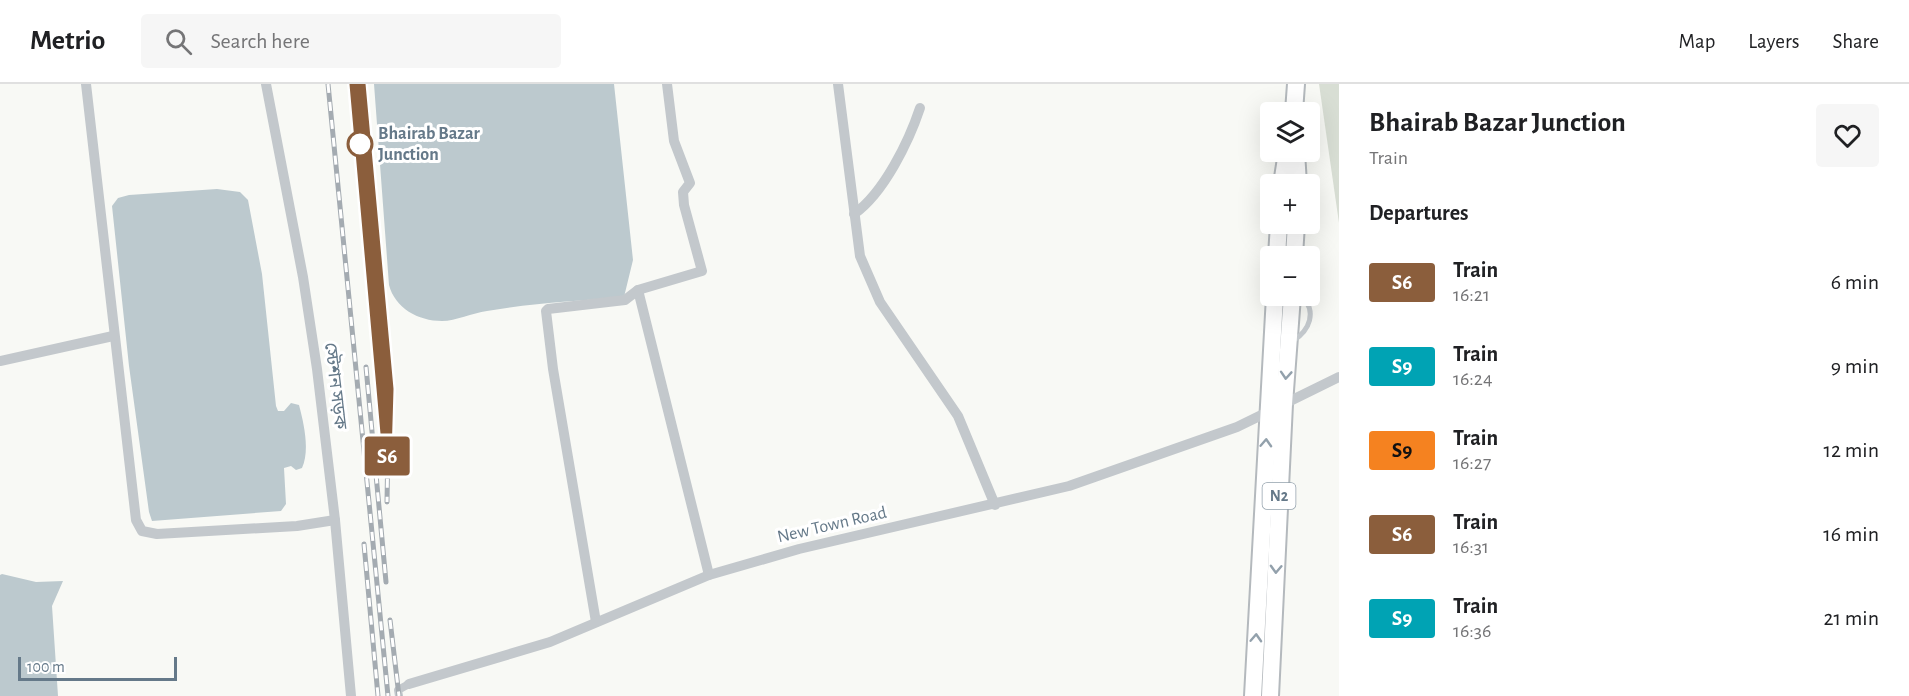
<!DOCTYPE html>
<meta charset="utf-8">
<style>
body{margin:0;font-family:"Alegreya Sans","Noto Sans Bengali",sans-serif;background:#f6f6f6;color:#202124;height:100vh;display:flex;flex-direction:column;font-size:22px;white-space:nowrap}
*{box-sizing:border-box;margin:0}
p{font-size:20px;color:#757577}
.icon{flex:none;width:33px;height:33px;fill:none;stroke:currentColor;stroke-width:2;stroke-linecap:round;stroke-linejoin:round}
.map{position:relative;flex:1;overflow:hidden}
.side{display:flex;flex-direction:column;background:#fff;width:570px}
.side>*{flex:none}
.badge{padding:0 12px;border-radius:4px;font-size:21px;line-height:39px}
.fabs{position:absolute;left:1260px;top:18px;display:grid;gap:12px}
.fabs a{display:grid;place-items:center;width:60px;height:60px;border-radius:6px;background:#fff;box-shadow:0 6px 24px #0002;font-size:30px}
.scale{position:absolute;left:18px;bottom:15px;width:159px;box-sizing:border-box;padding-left:6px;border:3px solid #657989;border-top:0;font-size:16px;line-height:21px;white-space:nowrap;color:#657989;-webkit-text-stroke:4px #fff;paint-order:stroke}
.map>.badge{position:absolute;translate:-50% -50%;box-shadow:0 0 0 3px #fff}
h2{padding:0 30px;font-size:22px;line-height:54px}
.round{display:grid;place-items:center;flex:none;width:63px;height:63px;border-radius:6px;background:#f6f6f6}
.headline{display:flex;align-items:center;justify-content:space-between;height:102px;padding:0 30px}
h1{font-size:28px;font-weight:700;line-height:45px}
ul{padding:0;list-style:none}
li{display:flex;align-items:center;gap:18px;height:84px;padding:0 30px}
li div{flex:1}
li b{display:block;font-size:22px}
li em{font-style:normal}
li .badge{min-width:66px;font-weight:700;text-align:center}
header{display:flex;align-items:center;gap:36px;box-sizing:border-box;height:84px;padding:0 30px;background:#fff;border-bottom:2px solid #e0e0e0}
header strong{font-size:28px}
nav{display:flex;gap:33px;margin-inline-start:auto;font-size:21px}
.search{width:420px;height:54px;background:#f6f6f6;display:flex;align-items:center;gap:15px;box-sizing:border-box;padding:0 21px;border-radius:6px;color:#757577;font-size:22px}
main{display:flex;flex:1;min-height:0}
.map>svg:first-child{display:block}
</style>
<header>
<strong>Metrio</strong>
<div class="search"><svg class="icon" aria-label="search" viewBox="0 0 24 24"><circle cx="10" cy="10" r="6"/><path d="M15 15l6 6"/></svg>Search here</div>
<nav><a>Map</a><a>Layers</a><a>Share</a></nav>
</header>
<main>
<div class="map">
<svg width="1339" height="612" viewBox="0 0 1339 612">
<rect width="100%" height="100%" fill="#f8f9f5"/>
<!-- green -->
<path fill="#d8ded4" d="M1319 0H1339V139Z"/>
<!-- water -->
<g fill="#bcc9ce">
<path d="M374 0H614L633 176 624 213C579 217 532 219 487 227 472 229 456 237 442 237 418 237 395 224 389 201Z"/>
<path d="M217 105 240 108 248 116 262 190 276 322 278 327H284L291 319 299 321C304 340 310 366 302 384L296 386 291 382 284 384 286 420 281 427 152 437 149 428 129 282 112 122 118 114 129 111Z"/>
<path d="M2 490 36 498 63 497 52 522 58 612H0V491Z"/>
</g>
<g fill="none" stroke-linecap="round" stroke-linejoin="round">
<!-- trunk casing -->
<g stroke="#b4b9bd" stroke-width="20">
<g id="trunk">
<path d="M1294 28 1296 0"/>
<path d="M1296 68 1298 100"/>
<path d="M1282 100 1287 68"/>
<path d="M1277 172 1279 140"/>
<path d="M1294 172 1296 140"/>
<path d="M1253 612 1275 212"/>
<path d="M1270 612 1284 320 1292 212"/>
</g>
</g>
<!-- service -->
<path stroke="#c3c8cc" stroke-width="5" d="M1293 257C1310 246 1317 228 1302 212"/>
<!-- pedestrian -->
<path stroke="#c3c8cc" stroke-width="8" d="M399 612 398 606 409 600"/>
<!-- minor -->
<g stroke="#c3c8cc" stroke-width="10">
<path d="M86 0 136 436 142 447 157 450 297 442 335 436"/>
<path d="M266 0 303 193 317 285 335 436 351 612"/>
<path d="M838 0 860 172 880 218 958 332 995 421"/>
<path d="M854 130C884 109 909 57 920 24"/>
<path d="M638 206 709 491"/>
<path d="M0 277 113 252"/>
<path d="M596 538 553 285 546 227 548 225 625 216 638 206 702 187 684 121 683 108 690 99 674 57 667 0"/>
<path d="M409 600 550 558 709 491 799 465 1069 402 1237 343 1339 293"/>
</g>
<!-- trunk -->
<use href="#trunk" stroke="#fff" stroke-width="16"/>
<!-- rail casing -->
<g stroke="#a4abb1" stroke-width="5">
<g id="rail">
<path d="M328 0 388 612"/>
<path d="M361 0 389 305 387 418"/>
<path d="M366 283 386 498"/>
<path d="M364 460 378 612"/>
<path d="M390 536 399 612"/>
</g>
</g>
<!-- rail -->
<use href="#rail" stroke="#fff" stroke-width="3" stroke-dasharray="9" stroke-linecap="butt"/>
</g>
<!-- one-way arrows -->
<defs><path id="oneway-chevron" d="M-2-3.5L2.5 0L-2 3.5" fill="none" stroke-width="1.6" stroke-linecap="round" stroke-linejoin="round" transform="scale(1.5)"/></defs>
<g stroke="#93a1ac">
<use href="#oneway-chevron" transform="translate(1286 291) rotate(94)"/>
<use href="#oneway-chevron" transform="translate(1266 359) rotate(-87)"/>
<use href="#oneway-chevron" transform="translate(1276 485) rotate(92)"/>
<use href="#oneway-chevron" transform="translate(1256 554) rotate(-87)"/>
</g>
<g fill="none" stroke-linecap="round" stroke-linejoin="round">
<!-- line casing -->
<g stroke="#fff" stroke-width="14">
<path id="line" d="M354 0 387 372 389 305 361 0"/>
</g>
<!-- line -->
<use href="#line" stroke="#8b5e3c" stroke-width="9"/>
</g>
<!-- markers -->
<circle fill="#fff" stroke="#8b5e3c" stroke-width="3" cx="360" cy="60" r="12"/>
<g text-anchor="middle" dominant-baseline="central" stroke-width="6" stroke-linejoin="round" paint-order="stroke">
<!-- shield labels -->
<rect fill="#fff" stroke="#93a1ac" stroke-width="1.5" x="1262.5" y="399" width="33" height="26" rx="4.5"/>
<g font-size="16" font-weight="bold" fill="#657989">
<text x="1279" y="412">N2</text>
</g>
<!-- stop labels -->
<g font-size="18" font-weight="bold" fill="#657989" stroke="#fff" text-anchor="start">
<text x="378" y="50">Bhairab Bazar<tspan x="378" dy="21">Junction</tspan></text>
</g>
<!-- street labels -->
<g font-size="18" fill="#657989" stroke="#fff">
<text transform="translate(335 302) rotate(83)">স্টেশন সড়ক</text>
<text transform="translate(832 441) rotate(-13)">New Town Road</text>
</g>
</g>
</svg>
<div class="fabs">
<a><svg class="icon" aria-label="layers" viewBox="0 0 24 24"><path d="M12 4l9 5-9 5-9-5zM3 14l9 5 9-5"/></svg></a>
<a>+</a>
<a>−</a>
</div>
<div class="scale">100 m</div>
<b class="badge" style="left:387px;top:372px;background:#8b5e3c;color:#fff">S6</b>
</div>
<section class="side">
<div class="headline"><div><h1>Bhairab Bazar Junction</h1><p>Train</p></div><a class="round"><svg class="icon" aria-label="heart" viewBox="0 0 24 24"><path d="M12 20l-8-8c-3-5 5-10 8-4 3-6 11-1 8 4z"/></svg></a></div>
<h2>Departures</h2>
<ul>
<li><span class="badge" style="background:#8b5e3c;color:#fff">S6</span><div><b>Train</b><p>16:21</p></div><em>6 min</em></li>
<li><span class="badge" style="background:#00a3b4;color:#fff">S9</span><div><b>Train</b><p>16:24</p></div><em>9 min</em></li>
<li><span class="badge" style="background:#f58220;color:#111">S9</span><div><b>Train</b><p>16:27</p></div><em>12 min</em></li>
<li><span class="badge" style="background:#8b5e3c;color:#fff">S6</span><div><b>Train</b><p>16:31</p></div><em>16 min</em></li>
<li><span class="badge" style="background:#00a3b4;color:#fff">S9</span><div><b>Train</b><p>16:36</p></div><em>21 min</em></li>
</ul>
</section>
</main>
